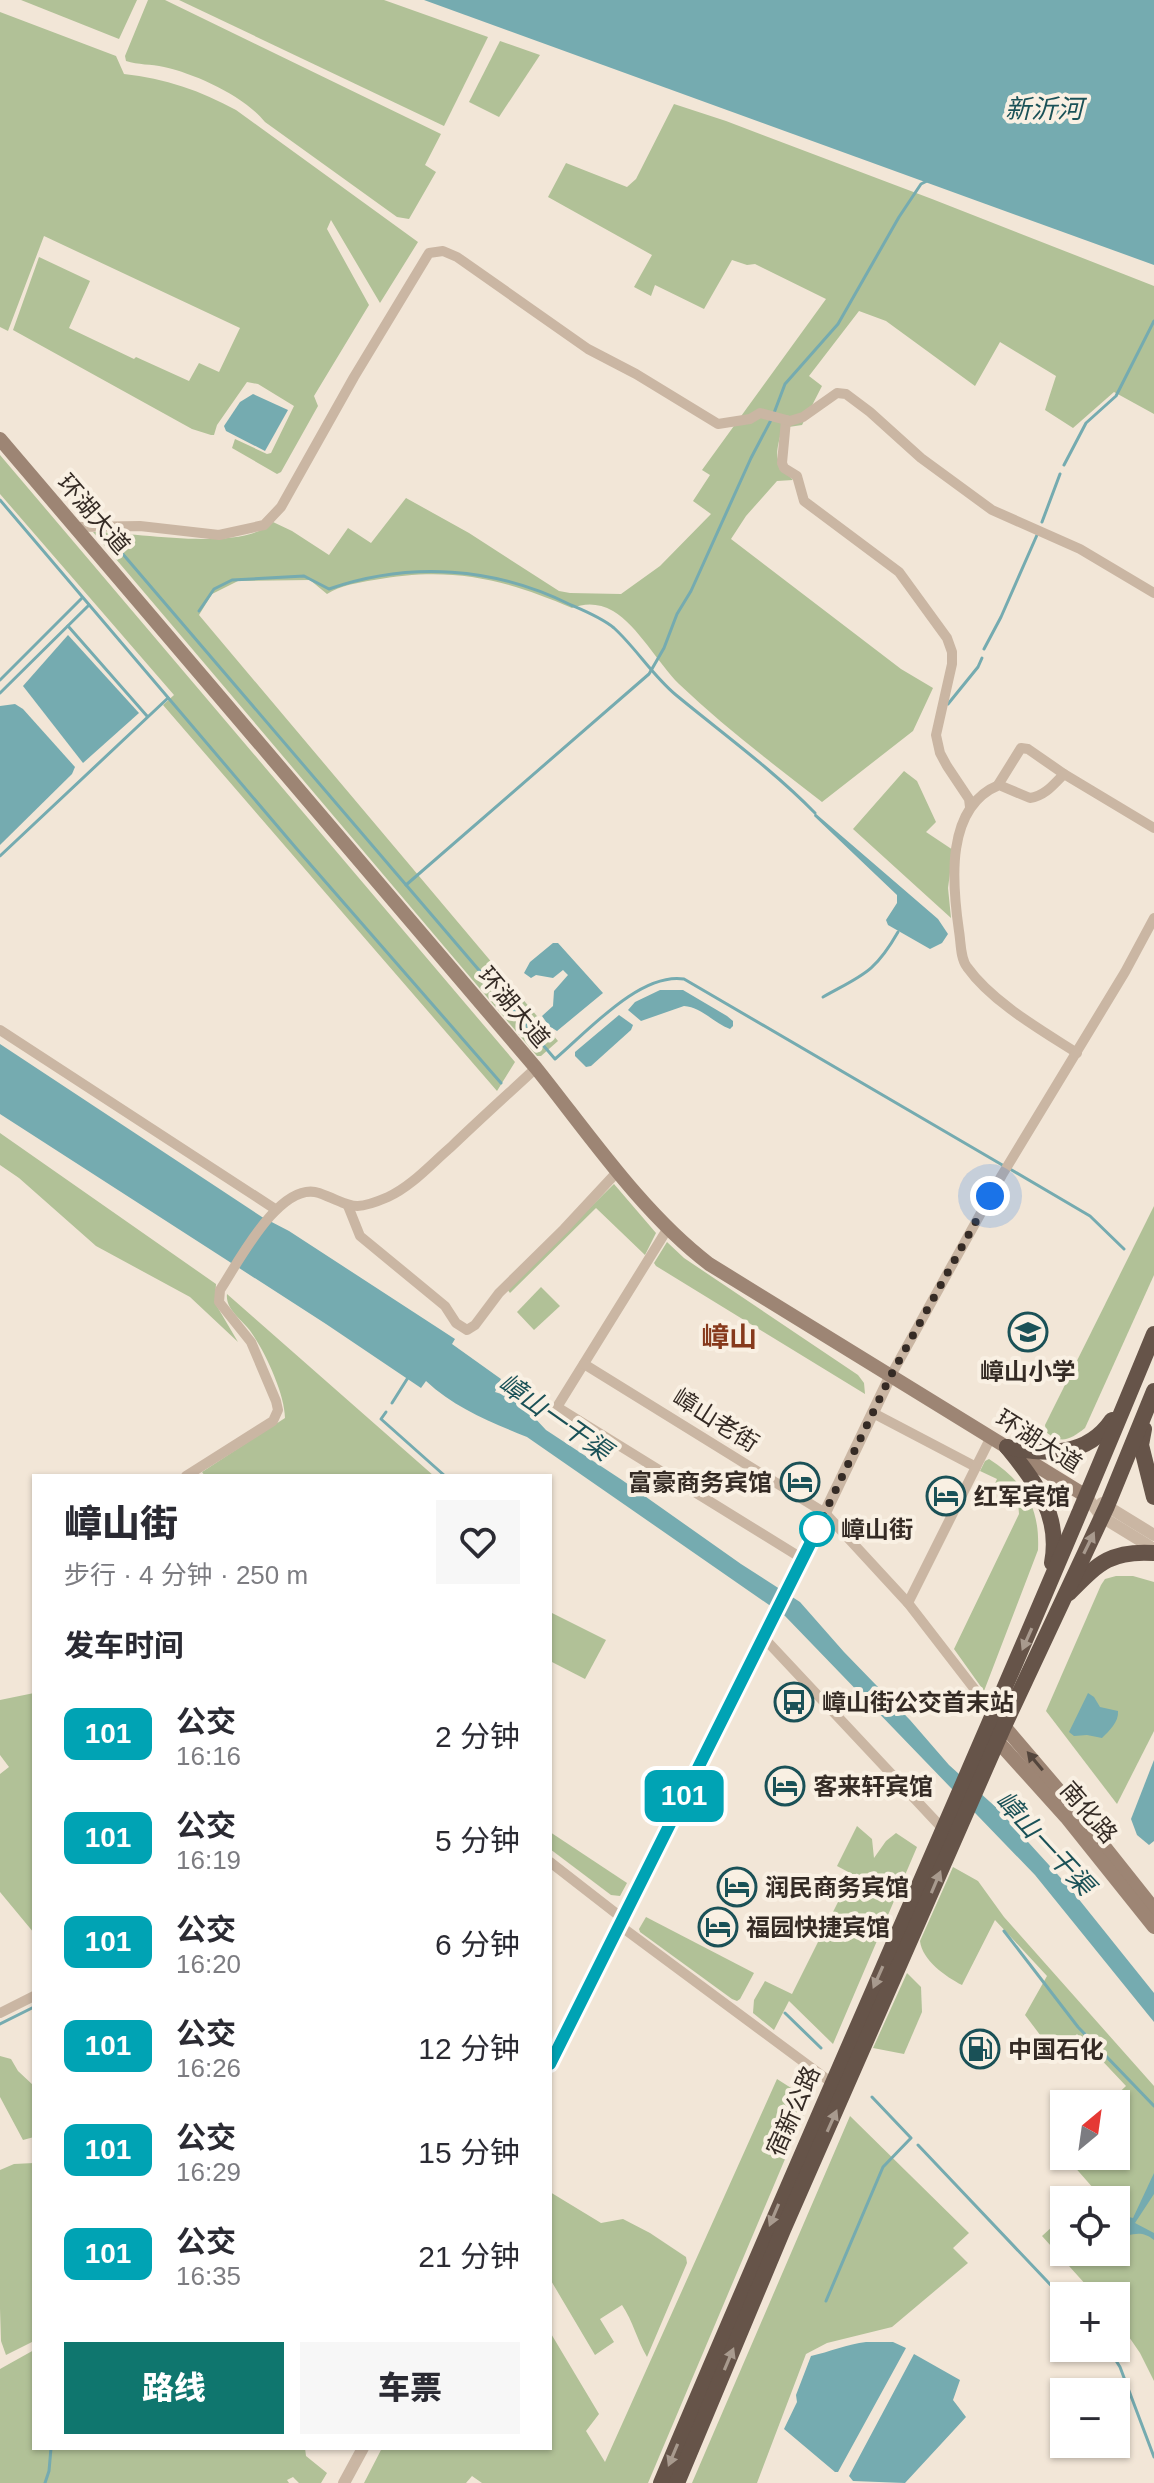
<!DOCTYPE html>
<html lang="zh">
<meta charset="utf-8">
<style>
body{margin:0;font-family:Helvetica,"Noto Sans SC",sans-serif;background:#f7f7f7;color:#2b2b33;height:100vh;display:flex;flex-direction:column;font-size:30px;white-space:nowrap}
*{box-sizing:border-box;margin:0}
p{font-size:26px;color:#7c7c81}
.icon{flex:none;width:44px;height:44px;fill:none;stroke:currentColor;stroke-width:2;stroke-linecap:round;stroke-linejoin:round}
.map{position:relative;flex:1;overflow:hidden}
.side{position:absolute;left:32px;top:1474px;width:520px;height:976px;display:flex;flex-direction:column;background:#fff;border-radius:0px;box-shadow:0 2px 6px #0004}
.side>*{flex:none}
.badge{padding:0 16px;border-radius:12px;font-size:28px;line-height:52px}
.needle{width:52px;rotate:29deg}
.buttons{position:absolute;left:1050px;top:2090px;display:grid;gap:16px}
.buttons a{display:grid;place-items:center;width:80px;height:80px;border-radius:0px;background:#fff;box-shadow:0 2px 6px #0004;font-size:40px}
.you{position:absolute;width:40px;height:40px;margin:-20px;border:6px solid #fff;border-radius:50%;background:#1a73e8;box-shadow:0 0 0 12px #1a73e833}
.map>.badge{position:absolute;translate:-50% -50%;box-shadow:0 0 0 4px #fff}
h2{padding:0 32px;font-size:30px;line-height:72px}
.round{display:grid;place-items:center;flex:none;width:84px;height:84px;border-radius:0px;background:#f7f7f7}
.summary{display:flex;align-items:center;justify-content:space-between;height:136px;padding:0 32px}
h1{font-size:38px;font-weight:800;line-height:60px}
.cta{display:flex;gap:16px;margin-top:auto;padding:16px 32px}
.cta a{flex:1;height:92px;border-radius:0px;background:#0f766e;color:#fff;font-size:32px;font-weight:800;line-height:92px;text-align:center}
.cta a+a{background:#f7f7f7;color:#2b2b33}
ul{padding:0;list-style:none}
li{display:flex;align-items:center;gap:24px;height:104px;padding:0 32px}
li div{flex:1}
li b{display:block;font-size:30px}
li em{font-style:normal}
li .badge{min-width:88px;font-weight:700;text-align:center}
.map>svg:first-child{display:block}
</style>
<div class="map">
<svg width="1154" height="2483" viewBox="0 0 1154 2483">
<rect width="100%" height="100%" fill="#f2e6d7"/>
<!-- green -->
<g fill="#b1c197">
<path d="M21 0H137L119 39Z"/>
<path d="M148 0H165L441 134 425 165 436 172 409 219 397 217 265 122C244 96 196 74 164 67 151 64 138 65 126 61L125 56Z"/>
<path d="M179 0H384L488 37 444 126Z"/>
<path d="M0 12 116 56 124 74C165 78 201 91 236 110L418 242 380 303 331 220 327 229 369 305 314 396 318 406 281 472 277 474 232 448 235 439 267 454 271 453 294 406 258 384 247 382 217 425 214 435H211L192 429 13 330 39 257 90 281 69 328 134 359 136 357 189 381 199 363 219 372 240 328 44 236 8 331 0 327Z"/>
<path d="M500 41 540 55 499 117 469 102Z"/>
<path d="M674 104 726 121 932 199 1154 286V414L1114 392 1073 428 1045 410 1056 376 1000 342 975 386 886 321 859 311 809 376 822 386 802 425 782 428C776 455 772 460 793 480L777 481 746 516 731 539 901 669 933 688 913 731 822 802C773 764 724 727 679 684 658 663 638 626 613 611 599 603 585 603 572 608 503 578 449 566 374 580 357 583 341 585 327 594L310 580 238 581 212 594 199 615 558 1041 541 1056H537L93 532C136 532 242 553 273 522L292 531 329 555 348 528 371 543 406 498 469 533 559 591 570 593 621 594 660 566 711 514 693 501 710 475 702 470 826 299 755 264 747 265 732 260 704 309 655 285 651 296 634 287 652 255 548 197 566 163 627 187 636 179Z"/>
<path d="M0 455 515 1062 497 1091 163 705 174 695 0 494Z"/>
<path d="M904 771 917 781 936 822 926 832 953 850 948 888 951 918 853 829Z"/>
<path d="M0 1133 216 1284 215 1303 238 1342 190 1297 96 1246 19 1178 0 1165Z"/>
<path d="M614 1184 656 1233 645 1255 596 1208 510 1293 507 1289Z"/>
<path d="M1154 1206V1275L1085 1428C1071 1439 1061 1445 1046 1432L1045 1425Z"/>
<path d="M667 1242 684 1258 858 1375 864 1383 865 1394 656 1266 654 1263Z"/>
<path d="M541 1287 560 1306 534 1330 517 1312Z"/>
<path d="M227 1294 434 1476H205L202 1472 285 1418C285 1395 266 1354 253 1335 245 1321 225 1311 227 1294Z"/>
<path d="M989 1459C1024 1482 1040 1506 1038 1550L984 1691 954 1649 1019 1514 1018 1501 993 1488 997 1479 980 1471 985 1461Z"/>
<path d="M1116 1576H1133L1154 1582V1731L1117 1804 1046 1711 1101 1585 1105 1579Z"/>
<path d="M550 1612 606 1640 585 1679 550 1661Z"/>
<path d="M34 1693V1933L0 1892V1774L9 1767 0 1755V1700Z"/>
<path d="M857 1826 872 1839 874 1858 886 1841 896 1833 917 1847 833 2044 789 2001 774 2030 753 2013 754 2000 765 1981 792 1994 852 1874 837 1866Z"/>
<path d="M550 1832 627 1883 620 1896 611 1895 550 1849Z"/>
<path d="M953 1867 978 1881 1004 1917 1154 2086V2381L1140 2353 1116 2318V2296H1096L1042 2236 1064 2216V2252H1116V2200H1082L1094 2189 1065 2156H1116V2104H1107L1126 2086 1077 2034 1056 2056 1025 2015 1047 1976 995 1920 962 1985C946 1977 922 1960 920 1941Z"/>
<path d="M646 1917 754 1973 740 1999 737 2001 732 1999 640 1932 639 1929Z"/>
<path d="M907 1973 921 1987 922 2012 904 2054 873 2048Z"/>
<path d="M0 2056 11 2059 18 2071 34 2086V2137L23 2140 0 2097Z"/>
<path d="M777 2079 810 2100 648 2483H482L472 2476 466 2483H364L382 2448H550V2332L599 2414 586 2431 605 2462Z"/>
<path d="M850 2116 969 2233 953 2248 968 2263 892 2327 827 2343 806 2354 757 2483H692Z"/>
<path d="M34 2163V2341L6 2355 1 2341 0 2308V2170L14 2164Z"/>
<path d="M550 2192 601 2223 623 2219 650 2233 686 2257 687 2263 647 2357C637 2340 633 2321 622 2305L600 2319 614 2342 595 2355 550 2279Z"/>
<path d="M34 2350V2448H305L306 2456 327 2473 321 2483H299L293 2477 287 2480 289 2483H0V2369Z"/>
</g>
<!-- water -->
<g fill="#75abb0">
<path d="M424 0H1154V265Z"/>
<path d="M253 394 288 410 265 451 226 431 224 426 240 402Z"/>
<path d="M68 635 139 713 83 763 23 686Z"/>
<path d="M15 704 23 709 75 767 72 774 0 845V706Z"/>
<path d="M815 813 938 919 948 934 942 943 930 949 888 925 886 920 897 903V895L814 816Z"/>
<path d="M553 943H558L603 993 557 1031 549 1026 542 1016 553 1006 554 991 568 975 563 970 553 978 536 975 531 978 524 973 530 962Z"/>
<path d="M660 990H683L727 1016 733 1021V1026L730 1029C714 1023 701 1007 684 1006L641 1021 628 1010 635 1002Z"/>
<path d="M619 1015 633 1025 631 1030 591 1066 586 1067 575 1056V1052Z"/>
<path d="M0 1044 262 1217 289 1231 455 1339 452 1344 501 1379 495 1392 517 1399 546 1430 622 1480 741 1564 800 1602 844 1652 910 1720 949 1765 999 1810 1069 1887 1154 1993V2022L1035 1875 785 1616 527 1437C490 1422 455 1408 426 1381L421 1388 326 1324 0 1114Z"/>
<path d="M1088 1693 1094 1697 1100 1707 1118 1711C1119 1722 1109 1731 1102 1738L1087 1735 1074 1736 1069 1732Z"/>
<path d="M1154 1760V1841L1149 1845 1137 1835 1131 1819Z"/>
<path d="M1154 2173V2194L1135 2223 1154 2233V2240C1141 2229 1131 2235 1116 2239V2214L1133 2218Z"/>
<path d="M866 2342H893L906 2348 838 2472H835L784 2429 797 2402 796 2395 811 2356C829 2352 848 2344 866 2342Z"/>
<path d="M914 2354 960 2380 953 2400 966 2417 905 2483 853 2481 849 2476Z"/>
</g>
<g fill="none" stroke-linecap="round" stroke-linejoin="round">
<!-- stream -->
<g stroke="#75abb0" stroke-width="3">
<path d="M774 413 785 384 838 324 899 217 921 184 927 181"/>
<path d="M1064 465 1086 423 1116 396 1154 321"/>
<path d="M0 500 296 848 501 1083"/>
<path d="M1042 522 1060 474"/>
<path d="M110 539 555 1059C587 1032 640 972 684 979L1004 1166"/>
<path d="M199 611 214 589 232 580 304 576 329 589C410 561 495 567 571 605 585 611 602 618 614 628 636 648 652 675 676 695 722 733 773 770 815 813"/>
<path d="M68 626 147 716"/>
<path d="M984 649 1001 617 1037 535"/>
<path d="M0 680 82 598"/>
<path d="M0 693 89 605"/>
<path d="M948 704 978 667 982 658"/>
<path d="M0 856 168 698"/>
<path d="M406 885 649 674 664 648 677 614 691 591 751 458 771 420"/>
<path d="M823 997C862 975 874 974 898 932"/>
<path d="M1010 1169 1090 1216 1124 1249"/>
<path d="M392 1403 409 1376"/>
<path d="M386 1412 381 1419 445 1476"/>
<path d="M1004 1931 1078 2027 1154 2106"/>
<path d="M785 2013 821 2048"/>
<path d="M0 2024 34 2007"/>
<path d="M918 2145 1064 2299"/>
<path d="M826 2301 883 2167 911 2138 872 2097"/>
<path d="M1108 2348 1120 2367 1154 2457"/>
<path d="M45 2483 49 2471 51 2448"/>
</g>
<!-- minor -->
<g stroke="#cab6a3" stroke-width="10">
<path d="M786 420 782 463 784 468 797 476 804 501 899 572 947 638 952 652V664L936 735 940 753 947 766 969 799 970 807"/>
<path d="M76 527 140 526 219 535 264 525 281 507 354 377 429 253 443 251 457 257 588 349 636 374 718 424 750 419 760 413 790 421 803 417 837 393 846 394 870 412 921 458 992 510 1080 549 1154 593"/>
<path d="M998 785 1021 748 1028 749 1064 774"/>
<path d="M0 1030 275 1209"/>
<path d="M1077 1053C1041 1030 992 1002 967 967 960 958 961 942 959 931 952 883 945 807 999 785L1030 798C1045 796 1054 784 1064 774L1154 828"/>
<path d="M348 1206 360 1236 445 1306 456 1323 467 1330 475 1325 499 1293 564 1229 618 1171"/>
<path d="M668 1228 557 1407 803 1559"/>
<path d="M584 1364 825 1513 908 1603 993 1713"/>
<path d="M890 1377 1002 1175 1125 972 1154 918"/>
<path d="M873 1413 976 1467"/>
<path d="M186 1476 273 1421 278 1410 276 1401 251 1342 219 1302 220 1290C238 1263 280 1180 319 1193 352 1205 351 1213 388 1197 412 1186 431 1164 451 1147 479 1120 508 1094 536 1068"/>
<path d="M908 1603 991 1437"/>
<path d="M763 1637 943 1829"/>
<path d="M550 1862 622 1918"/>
<path d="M619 1925 832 2083"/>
<path d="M0 2013 34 1996"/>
</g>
<!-- tertiary -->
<g stroke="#cab6a3" stroke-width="12">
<path d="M1086 1496 1102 1517 1154 1549"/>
<path d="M1102 1503 1154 1535"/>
<path d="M550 2064 800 1565 890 1377"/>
<path d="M344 2483 363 2448"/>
</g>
<!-- secondary -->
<g stroke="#9d8574" stroke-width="14">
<path d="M0 439 536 1068C588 1133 642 1213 709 1264L1086 1496"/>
<path d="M997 1718 1073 1807 1154 1909"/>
<path d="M993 1736 1066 1817 1154 1927"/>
</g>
<!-- trunk -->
<g stroke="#665449" stroke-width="16">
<path d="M1144 1429 1141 1445 1154 1497"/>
<path d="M1007 1447C1036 1482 1061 1516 1052 1563"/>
<path d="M1007 1447C1047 1455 1087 1457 1112 1420"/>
<path d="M1069 1593C1098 1564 1110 1550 1154 1553"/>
<path d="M661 2483C823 2099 995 1720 1154 1334"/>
<path d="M677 2483 783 2230 1004 1726 1107 1506 1154 1391"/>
</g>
</g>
<!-- one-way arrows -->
<defs><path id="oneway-solid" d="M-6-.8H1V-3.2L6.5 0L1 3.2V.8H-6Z" transform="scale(2)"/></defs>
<g fill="#a89a8e">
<use href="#oneway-solid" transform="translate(1089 1543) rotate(-64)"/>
<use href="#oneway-solid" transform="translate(1027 1639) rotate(114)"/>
<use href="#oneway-solid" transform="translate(936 1882) rotate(-67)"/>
<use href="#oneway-solid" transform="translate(878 1977) rotate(114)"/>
<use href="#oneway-solid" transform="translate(832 2121) rotate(-66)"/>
<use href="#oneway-solid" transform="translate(774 2215) rotate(113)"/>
<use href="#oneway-solid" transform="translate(729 2359) rotate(-67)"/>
<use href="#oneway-solid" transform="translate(673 2455) rotate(113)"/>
</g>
<use fill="#54463d" href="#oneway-solid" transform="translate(1035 1761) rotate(-130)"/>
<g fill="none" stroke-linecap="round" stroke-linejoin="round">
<!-- line casing -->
<g stroke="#fff" stroke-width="18">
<path id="line" d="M550 2064 818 1528"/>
</g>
<!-- line -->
<use href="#line" stroke="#00a3b4" stroke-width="12"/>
<!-- walk -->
<path stroke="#352b25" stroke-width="8" stroke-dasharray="0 14.4" d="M817 1529 890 1377 990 1196"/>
</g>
<!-- icons -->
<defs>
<g id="school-ring" transform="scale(2)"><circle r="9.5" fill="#f9f0e3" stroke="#1a5157" stroke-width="1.5"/><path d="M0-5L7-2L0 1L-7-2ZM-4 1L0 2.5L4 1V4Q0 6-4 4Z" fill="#1a5157"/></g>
<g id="hotel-ring" transform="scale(2)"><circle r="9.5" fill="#f9f0e3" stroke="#1a5157" stroke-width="1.5"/><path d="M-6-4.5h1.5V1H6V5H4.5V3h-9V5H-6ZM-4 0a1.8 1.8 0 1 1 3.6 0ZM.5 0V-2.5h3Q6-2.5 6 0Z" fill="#1a5157"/></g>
<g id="bus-ring" transform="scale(2)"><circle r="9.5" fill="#f9f0e3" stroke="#1a5157" stroke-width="1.5"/><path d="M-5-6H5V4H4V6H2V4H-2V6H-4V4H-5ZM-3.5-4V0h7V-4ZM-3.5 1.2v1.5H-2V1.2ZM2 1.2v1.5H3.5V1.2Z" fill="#1a5157"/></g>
<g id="fuel-ring" transform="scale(2)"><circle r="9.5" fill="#f9f0e3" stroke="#1a5157" stroke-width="1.5"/><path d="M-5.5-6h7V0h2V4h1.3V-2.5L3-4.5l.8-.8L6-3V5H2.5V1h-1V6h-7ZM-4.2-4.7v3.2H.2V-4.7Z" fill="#1a5157"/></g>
</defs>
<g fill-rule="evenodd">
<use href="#school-ring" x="1028" y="1332"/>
<use href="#hotel-ring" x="800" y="1482"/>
<use href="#hotel-ring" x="946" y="1496"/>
<use href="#bus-ring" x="794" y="1702"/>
<use href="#hotel-ring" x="785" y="1786"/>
<use href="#hotel-ring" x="737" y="1887"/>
<use href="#hotel-ring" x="718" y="1927"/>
<use href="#fuel-ring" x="980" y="2049"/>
</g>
<!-- markers -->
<circle fill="#fff" stroke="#00a3b4" stroke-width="4" cx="817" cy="1529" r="16"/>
<g text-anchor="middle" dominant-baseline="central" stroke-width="8" stroke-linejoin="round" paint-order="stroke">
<!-- street labels -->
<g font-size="24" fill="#352b25" stroke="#f9f0e3">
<text transform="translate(94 514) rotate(49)">环湖大道</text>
<text transform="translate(514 1007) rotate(50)">环湖大道</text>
<text transform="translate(716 1420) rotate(32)">嶂山老街</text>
<text transform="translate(1039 1441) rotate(32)">环湖大道</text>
<text transform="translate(1089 1812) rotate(49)">南化路</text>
<text transform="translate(793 2111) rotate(-66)">宿新公路</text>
</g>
<!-- poi labels -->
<g font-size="24" font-weight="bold" fill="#352b25" stroke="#f9f0e3" text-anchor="start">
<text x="1028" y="1371" text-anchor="middle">嶂山小学</text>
<text x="772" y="1482" text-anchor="end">富豪商务宾馆</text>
<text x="974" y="1496">红军宾馆</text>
<text x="822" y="1702">嶂山街公交首末站</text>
<text x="813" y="1786">客来轩宾馆</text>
<text x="765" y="1887">润民商务宾馆</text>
<text x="746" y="1927">福园快捷宾馆</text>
<text x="1008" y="2049">中国石化</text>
</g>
<!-- stop labels -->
<g font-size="24" font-weight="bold" fill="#352b25" stroke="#f9f0e3" text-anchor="start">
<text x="841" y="1529">嶂山街</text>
</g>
<!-- water labels -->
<g font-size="26" font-style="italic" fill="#1a5157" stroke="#f9f0e3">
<text x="1044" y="109">新沂河</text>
<text transform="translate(555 1417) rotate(35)">嶂山一干渠</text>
<text transform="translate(1045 1843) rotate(47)">嶂山一干渠</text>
</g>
<!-- quarter labels -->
<g font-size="28" font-weight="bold" fill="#86391c" stroke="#f9f0e3">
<text x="729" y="1337">嶂山</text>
</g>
</g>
</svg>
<div class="buttons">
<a><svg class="needle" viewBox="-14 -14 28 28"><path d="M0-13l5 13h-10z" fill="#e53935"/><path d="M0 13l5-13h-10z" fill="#7c7c81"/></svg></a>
<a><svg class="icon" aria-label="locate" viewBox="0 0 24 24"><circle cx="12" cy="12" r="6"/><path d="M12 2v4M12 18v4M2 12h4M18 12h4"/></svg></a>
<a>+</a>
<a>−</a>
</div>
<div class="you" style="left:990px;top:1196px"></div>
<b class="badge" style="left:684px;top:1796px;background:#00a3b4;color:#fff">101</b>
<section class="side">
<div class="summary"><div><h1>嶂山街</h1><p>步行 · 4 分钟 · 250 m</p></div><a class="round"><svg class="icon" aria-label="heart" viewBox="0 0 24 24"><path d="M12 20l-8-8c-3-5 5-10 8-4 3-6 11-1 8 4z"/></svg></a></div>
<h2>发车时间</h2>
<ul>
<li><span class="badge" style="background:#00a3b4;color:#fff">101</span><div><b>公交</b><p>16:16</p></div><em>2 分钟</em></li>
<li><span class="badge" style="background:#00a3b4;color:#fff">101</span><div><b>公交</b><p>16:19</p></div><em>5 分钟</em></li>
<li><span class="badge" style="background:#00a3b4;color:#fff">101</span><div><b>公交</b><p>16:20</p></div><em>6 分钟</em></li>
<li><span class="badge" style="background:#00a3b4;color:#fff">101</span><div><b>公交</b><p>16:26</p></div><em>12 分钟</em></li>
<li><span class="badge" style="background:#00a3b4;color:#fff">101</span><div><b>公交</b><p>16:29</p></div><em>15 分钟</em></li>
<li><span class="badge" style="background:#00a3b4;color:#fff">101</span><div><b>公交</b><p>16:35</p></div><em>21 分钟</em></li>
</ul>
<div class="cta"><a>路线</a><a>车票</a></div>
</section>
</div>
